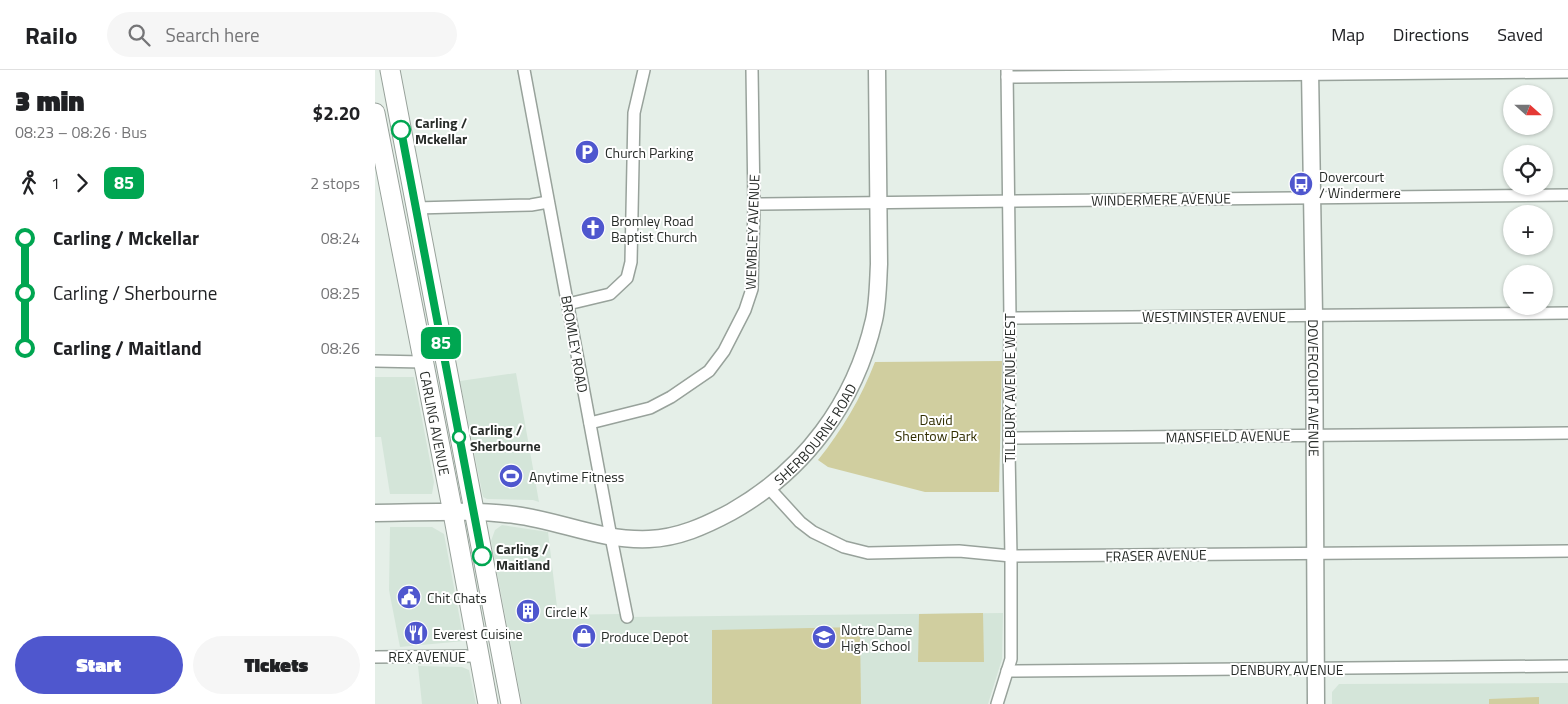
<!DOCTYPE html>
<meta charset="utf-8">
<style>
body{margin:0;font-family:"Titillium Web",sans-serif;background:#f6f6f6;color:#202124;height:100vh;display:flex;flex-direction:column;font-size:19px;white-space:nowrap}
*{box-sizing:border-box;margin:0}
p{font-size:16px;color:#757577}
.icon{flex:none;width:28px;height:28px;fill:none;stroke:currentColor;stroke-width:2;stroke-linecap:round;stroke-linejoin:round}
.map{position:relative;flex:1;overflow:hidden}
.drawer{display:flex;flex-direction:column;background:#fff;width:375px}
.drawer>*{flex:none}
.badge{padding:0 10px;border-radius:8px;font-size:18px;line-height:32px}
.needle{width:32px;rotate:111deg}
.buttons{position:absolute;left:1128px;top:15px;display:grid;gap:10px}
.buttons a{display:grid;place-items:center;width:50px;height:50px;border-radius:50%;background:#fff;box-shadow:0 1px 4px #0004;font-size:25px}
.map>.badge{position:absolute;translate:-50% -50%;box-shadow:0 0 0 2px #fff}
.legs{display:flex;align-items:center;gap:8px;height:55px;padding:0 15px;font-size:16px}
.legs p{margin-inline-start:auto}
.headline{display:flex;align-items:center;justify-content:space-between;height:85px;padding:0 15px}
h1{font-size:28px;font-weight:800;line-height:38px}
.action{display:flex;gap:10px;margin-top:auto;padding:10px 15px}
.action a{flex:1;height:58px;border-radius:30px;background:#4f57ce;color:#fff;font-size:20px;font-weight:800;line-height:58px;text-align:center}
.action a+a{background:#f6f6f6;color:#202124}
ul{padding:0 15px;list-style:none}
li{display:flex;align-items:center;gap:18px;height:55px;font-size:19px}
li i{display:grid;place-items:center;width:8px;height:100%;margin:0 6px;background:currentColor}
li i::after{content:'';width:12px;height:12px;margin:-6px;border:4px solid;border-radius:50%;background:#fff}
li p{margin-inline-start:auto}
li:first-child i{background:linear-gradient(#0000 50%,currentColor 0)}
li:last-child i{background:linear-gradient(currentColor 50%,#0000 0)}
header{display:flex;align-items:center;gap:30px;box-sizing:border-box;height:70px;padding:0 25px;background:#fff;border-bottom:1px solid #e0e0e0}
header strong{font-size:24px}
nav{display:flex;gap:28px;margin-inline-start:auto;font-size:18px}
.search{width:350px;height:45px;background:#f6f6f6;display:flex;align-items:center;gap:12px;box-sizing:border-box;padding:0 18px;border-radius:28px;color:#757577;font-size:19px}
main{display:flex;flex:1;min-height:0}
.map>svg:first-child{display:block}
</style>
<header>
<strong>Railo</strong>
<div class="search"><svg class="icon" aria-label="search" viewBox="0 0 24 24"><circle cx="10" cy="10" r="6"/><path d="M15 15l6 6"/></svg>Search here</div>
<nav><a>Map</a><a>Directions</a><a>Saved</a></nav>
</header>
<main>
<section class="drawer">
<div class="headline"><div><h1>3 min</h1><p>08:23 – 08:26 · Bus</p></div><b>$2.20</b></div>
<div class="legs"><svg class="icon" aria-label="walk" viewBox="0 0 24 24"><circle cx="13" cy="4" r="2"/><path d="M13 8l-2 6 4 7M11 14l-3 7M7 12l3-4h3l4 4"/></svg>1<svg class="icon" aria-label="forward" viewBox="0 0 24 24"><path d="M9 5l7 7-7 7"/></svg><b class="badge" style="background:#00a651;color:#fff">85</b><p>2 stops</p></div>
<ul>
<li><i style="color:#00a651"></i><b>Carling / Mckellar</b><p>08:24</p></li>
<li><i style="color:#00a651"></i><span>Carling / Sherbourne</span><p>08:25</p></li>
<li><i style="color:#00a651"></i><b>Carling / Maitland</b><p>08:26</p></li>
</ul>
<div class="action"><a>Start</a><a>Tickets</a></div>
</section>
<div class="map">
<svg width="1193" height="634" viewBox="0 0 1193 634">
<rect width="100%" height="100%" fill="#e5efe8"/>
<!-- built -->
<g fill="#d4e5d9">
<path d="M141 303 164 432 158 430 112 429 108 427 85 311Z"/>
<path d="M0 307H39L59 412 57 424H15L6 367H0Z"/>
<path d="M127 455 173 462 183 545 244 544 252 547 628 543 627 589 613 634H147L116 471 120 460Z"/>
<path d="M15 457H57L69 464 89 571 25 577 14 520Z"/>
<path d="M43 596 87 597 94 600 101 634H47Z"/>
<path d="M1193 613V634H957V622L964 614Z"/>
</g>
<!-- green -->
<g fill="#d0ce9f">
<path d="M627 291 624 422H550L453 397 443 390C467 360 486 328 500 292Z"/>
<path d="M608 543 609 592H543L544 544Z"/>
<path d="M485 557 486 634H337V560Z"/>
<path d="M1164 627V634H1114V629Z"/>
</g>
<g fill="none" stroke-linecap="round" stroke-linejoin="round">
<!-- street casing -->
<g stroke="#98a29b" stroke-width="14">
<g id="street">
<path d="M149 0 236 467 252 547"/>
<path d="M632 7 1193 2"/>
<path d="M379 134 1193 125"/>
<path d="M41 138 156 135 173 132"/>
<path d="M193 234 235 224 252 208 256 192 259 43 269 0"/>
<path d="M635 248 1193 243"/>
<path d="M0 291 48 292"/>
<path d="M215 353 275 338 296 327 334 301 349 281 370 240 377 219 379 134 377 0"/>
<path d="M634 368 1193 363"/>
<path d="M393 417 425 452 438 462 469 477 493 483 584 481 636 486 1193 481"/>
<path d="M0 587 103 586"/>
<path d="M632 601 1193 596"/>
<path d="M622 634 636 589V486L634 382 635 248 632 0"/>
</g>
</g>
<!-- secondary casing -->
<g stroke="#98a29b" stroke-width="19">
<g id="secondary">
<path id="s1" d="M935 0 939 245 941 634"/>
<path id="s2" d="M0 443C46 443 94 439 140 445 187 451 225 471 274 469 303 468 330 456 356 442 429 401 480 333 499 250 503 232 503 213 504 194L502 0"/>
</g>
</g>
<!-- primary casing -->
<g stroke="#98a29b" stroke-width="21">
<g id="primary">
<path d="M15 0 136 634"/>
<path id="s3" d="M0 43 78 443 113 634"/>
</g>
</g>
<!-- street -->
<use href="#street" stroke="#fff" stroke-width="11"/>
<!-- secondary -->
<use href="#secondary" stroke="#fff" stroke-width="16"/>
<!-- primary -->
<use href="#primary" stroke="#fff" stroke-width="19"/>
</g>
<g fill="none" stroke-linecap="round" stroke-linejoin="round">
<!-- line-1 casing -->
<g stroke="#fff" stroke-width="11">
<path id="line-1" d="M26 60 107 486"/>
</g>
<!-- line-1 -->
<use href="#line-1" stroke="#00a651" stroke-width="8"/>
</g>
<!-- icons -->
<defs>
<g id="parking-disc" transform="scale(1.25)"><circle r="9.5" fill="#4f57ce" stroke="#fff"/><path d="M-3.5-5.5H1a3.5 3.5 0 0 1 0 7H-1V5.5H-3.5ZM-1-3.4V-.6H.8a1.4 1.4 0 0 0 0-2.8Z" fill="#fff"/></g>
<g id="bus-disc" transform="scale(1.25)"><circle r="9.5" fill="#4f57ce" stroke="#fff"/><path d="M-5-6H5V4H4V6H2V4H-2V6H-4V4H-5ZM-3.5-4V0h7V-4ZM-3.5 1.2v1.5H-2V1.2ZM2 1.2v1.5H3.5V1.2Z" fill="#fff"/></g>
<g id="church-disc" transform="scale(1.25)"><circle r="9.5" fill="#4f57ce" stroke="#fff"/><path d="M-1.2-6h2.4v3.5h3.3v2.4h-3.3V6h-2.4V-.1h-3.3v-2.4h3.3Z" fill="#fff"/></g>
<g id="stadium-disc" transform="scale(1.25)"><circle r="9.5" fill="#4f57ce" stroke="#fff"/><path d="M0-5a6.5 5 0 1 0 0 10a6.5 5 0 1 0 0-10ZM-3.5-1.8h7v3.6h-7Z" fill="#fff"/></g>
<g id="civic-disc" transform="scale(1.25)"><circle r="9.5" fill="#4f57ce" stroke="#fff"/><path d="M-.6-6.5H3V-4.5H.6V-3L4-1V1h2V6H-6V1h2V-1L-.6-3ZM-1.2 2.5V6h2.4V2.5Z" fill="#fff"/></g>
<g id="building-disc" transform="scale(1.25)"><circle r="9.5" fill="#4f57ce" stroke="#fff"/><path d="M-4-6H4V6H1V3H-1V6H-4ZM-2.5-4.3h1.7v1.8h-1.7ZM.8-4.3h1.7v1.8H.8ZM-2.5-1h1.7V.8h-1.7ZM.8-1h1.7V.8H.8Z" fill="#fff"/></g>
<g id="restaurant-disc" transform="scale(1.25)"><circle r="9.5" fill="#4f57ce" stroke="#fff"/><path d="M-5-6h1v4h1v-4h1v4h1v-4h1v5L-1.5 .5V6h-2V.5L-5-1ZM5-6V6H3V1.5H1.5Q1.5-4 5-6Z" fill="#fff"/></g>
<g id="shop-disc" transform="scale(1.25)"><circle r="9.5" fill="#4f57ce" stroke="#fff"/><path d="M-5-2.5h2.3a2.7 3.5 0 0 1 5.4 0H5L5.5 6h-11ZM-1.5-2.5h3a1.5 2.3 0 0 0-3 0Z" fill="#fff"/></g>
<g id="school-disc" transform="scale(1.25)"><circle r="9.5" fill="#4f57ce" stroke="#fff"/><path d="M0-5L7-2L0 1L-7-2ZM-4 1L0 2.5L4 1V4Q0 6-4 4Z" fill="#fff"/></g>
</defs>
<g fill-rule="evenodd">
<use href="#parking-disc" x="212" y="82"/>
<use href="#bus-disc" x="926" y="114"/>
<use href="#church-disc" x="218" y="158"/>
<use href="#stadium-disc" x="136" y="406"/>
<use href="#civic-disc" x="34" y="527"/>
<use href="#building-disc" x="153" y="541"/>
<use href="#restaurant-disc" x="41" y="563"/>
<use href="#shop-disc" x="209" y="566"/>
<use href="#school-disc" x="449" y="567"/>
</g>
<!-- markers -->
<g fill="#fff" stroke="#00a651" stroke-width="2.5">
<circle cx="26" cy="60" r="9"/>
<circle cx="84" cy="367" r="6"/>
<circle cx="107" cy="486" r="9"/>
</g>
<g text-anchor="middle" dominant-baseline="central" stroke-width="4" stroke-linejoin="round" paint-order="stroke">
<!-- stop labels -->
<g font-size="14" font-weight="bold" fill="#282c29" stroke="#fff" text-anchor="start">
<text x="40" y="52">Carling /<tspan x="40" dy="16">Mckellar</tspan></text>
<text x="95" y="359">Carling /<tspan x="95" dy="16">Sherbourne</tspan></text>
<text x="121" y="478">Carling /<tspan x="121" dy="16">Maitland</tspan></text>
</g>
<!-- poi labels -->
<g font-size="14" fill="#282c29" stroke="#fff" text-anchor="start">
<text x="230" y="82">Church Parking</text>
<text x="944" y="106">Dovercourt<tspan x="944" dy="16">/ Windermere</tspan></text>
<text x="236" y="150">Bromley Road<tspan x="236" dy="16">Baptist Church</tspan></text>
<text x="154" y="406">Anytime Fitness</text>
<text x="52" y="527">Chit Chats</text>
<text x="170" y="541">Circle K</text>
<text x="466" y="559">Notre Dame<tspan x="466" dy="16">High School</tspan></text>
<text x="58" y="563">Everest Cuisine</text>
<text x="226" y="566">Produce Depot</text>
</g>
<!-- street labels -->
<g font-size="14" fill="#282c29" stroke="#fff">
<text transform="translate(786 129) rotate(-1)">WINDERMERE AVENUE</text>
<text transform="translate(377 162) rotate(-88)">WEMBLEY AVENUE</text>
<text x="839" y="246">WESTMINSTER AVENUE</text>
<text transform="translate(200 274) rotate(80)">BROMLEY ROAD</text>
<text stroke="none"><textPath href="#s1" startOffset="318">DOVERCOURT AVENUE</textPath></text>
<text transform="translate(634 318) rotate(-90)">TILLBURY AVENUE WEST</text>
<text stroke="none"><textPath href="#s3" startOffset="316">CARLING AVENUE</textPath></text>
<text stroke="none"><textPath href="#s2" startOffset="480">SHERBOURNE ROAD</textPath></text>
<text transform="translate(853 366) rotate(-1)">MANSFIELD AVENUE</text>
<text transform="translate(781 485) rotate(-1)">FRASER AVENUE</text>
<text x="52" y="586">REX AVENUE</text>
<text x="912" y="599">DENBURY AVENUE</text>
</g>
<!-- park labels -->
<g font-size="14" fill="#312e01" stroke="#fff">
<text x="561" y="349">David<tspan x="561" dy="16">Shentow Park</tspan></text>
</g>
</g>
</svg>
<div class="buttons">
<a><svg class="needle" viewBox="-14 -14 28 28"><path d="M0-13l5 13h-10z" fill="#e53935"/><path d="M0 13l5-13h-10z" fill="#757577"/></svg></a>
<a><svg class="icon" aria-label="locate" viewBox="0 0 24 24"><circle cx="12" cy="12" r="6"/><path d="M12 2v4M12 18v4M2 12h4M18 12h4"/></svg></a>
<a>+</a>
<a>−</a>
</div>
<b class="badge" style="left:66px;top:273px;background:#00a651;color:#fff">85</b>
</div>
</main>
